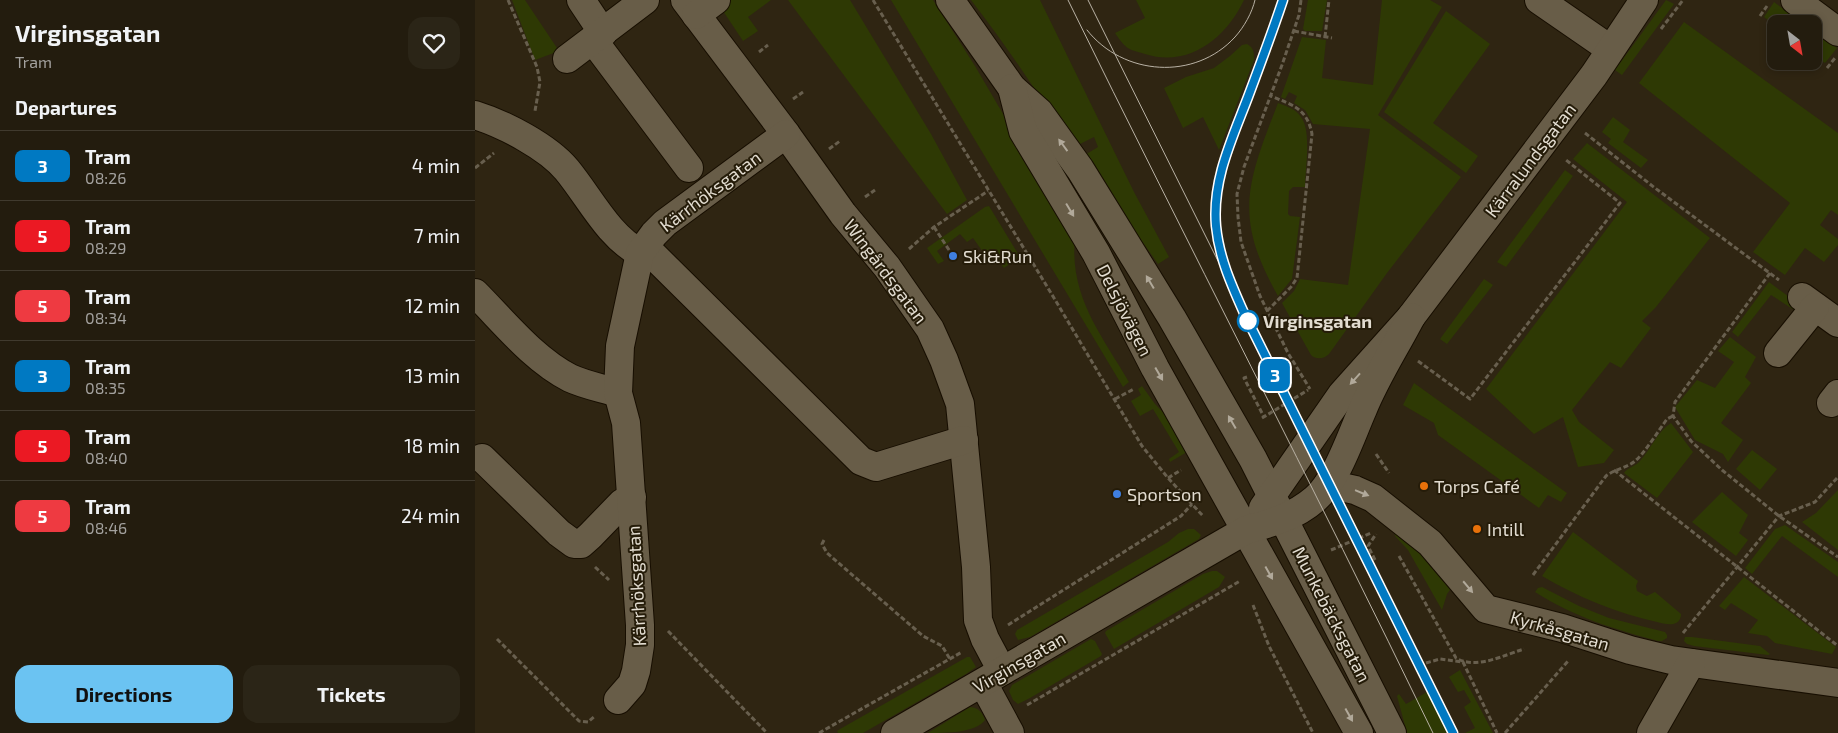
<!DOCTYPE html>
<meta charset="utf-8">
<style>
body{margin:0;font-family:"Exo 2",sans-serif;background:#2b2517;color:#f1f3f6;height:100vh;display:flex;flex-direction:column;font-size:19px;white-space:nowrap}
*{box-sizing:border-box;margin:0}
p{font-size:16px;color:#a3a19e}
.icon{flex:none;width:28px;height:28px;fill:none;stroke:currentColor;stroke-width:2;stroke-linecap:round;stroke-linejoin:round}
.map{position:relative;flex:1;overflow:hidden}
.details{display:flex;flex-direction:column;background:#231c0e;width:475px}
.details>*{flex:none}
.badge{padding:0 10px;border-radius:8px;font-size:18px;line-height:32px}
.needle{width:32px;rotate:149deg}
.controls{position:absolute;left:1292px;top:15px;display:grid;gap:10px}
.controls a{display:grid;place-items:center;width:55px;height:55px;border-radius:10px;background:#231c0e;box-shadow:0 2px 8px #0003,0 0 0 1px #403a2e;font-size:25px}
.map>.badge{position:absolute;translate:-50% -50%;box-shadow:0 0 0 2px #fff}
h2{padding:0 15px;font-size:19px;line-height:45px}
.round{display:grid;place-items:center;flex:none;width:52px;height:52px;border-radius:15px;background:#2b2517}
.head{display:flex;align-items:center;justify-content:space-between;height:85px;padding:0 15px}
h1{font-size:24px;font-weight:700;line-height:38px}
.button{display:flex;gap:10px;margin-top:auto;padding:10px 15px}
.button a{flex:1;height:58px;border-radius:15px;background:#6bc3f2;color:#111;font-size:20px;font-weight:700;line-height:58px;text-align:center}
.button a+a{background:#2b2517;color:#f1f3f6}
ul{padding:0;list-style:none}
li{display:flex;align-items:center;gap:15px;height:70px;padding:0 15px;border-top:1px solid #403a2e}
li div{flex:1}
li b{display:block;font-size:19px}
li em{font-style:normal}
li .badge{min-width:55px;font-weight:700;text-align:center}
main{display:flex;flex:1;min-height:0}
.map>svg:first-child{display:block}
</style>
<main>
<section class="details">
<div class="head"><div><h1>Virginsgatan</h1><p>Tram</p></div><a class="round"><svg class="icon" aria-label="heart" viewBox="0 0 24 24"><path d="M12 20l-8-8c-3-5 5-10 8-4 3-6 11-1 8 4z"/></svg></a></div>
<h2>Departures</h2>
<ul>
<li><span class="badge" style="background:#0079c2;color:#fff">3</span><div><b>Tram</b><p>08:26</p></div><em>4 min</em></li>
<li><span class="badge" style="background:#eb1923;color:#fff">5</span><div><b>Tram</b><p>08:29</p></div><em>7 min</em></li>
<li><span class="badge" style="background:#ee3a41;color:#fff">5</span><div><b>Tram</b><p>08:34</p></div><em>12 min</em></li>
<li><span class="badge" style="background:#0079c2;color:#fff">3</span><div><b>Tram</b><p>08:35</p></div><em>13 min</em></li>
<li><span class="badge" style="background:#eb1923;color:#fff">5</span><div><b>Tram</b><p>08:40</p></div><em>18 min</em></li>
<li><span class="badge" style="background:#ee3a41;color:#fff">5</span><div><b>Tram</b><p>08:46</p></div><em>24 min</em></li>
</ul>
<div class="button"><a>Directions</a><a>Tickets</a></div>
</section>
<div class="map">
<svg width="1363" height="733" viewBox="0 0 1363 733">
<rect width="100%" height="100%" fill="#2f2512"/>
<!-- green -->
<g fill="#2e3904">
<path d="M37 0H50L84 51 60 60Z"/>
<path d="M252 0H296L273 17 283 31 268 41 244 5Z"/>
<path d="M313 0H375L456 134 492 200 472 214Z"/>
<path d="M416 0H458L500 66 600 237C594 296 626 334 654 382L648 387Z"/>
<path d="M496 0H565L659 192 694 257 683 264 669 244 647 221 605 158 623 147 619 137 597 148C566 97 533 48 496 0Z"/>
<path d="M661 0H769C751 38 714 68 670 54 652 49 651 49 640 33L670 18Z"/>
<path d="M833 0H852L847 31H830L828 29Z"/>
<path d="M907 0H955L967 7 903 115 986 177 912 273 854 354C849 359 841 360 836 355L807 303 819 291 825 279 873 285 895 129 838 124 830 110 819 103 822 96 814 92 810 99 806 97 827 37 851 40 847 78 898 85Z"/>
<path d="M1191 0 1199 4 1147 75 1140 70Z"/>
<path d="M1299 2 1327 23V24H1301V26L1289 17Z"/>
<path d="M971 11 1015 44 958 123 1003 156 991 173 909 112Z"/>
<path d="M1209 22 1363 133V215L1356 210 1345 225 1363 239V245L1349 262 1330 248 1310 275 1278 252 1315 203 1164 83Z"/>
<path d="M1339 31 1362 48 1350 63 1339 55Z"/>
<path d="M772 44C779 48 779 52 779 60L744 150 728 117 708 128 689 88 711 77 739 68 755 56 767 45Z"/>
<path d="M803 103C811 106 821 109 826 117 837 131 830 170 830 187H818L814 191 813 214 815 216 825 217 817 279 803 296C758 217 772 183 803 103Z"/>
<path d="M1138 117 1155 130 1148 142 1173 160 1166 168 1133 143 1136 139 1127 132Z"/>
<path d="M1112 143 1235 238 1181 307 1167 321 1176 328 1146 368 1135 362 1097 410 1104 422 1139 450 1129 463 1103 467 1088 417 1059 434 1011 389 1152 202 1098 159Z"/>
<path d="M1090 170 1098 176 1031 267 1022 262Z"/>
<path d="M514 206 545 257 529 268 519 255 513 259 498 238 492 242 485 234 462 251 469 261 463 264 452 248 510 207Z"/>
<path d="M1009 279 1018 285 972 344 965 339Z"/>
<path d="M1294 282 1321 302 1322 308 1319 310 1296 295 1263 337 1257 332Z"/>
<path d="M1255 337 1281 357 1270 377 1276 383 1246 423 1268 440 1253 462 1248 454 1220 440 1200 407 1222 380 1240 388 1259 362 1243 351Z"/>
<path d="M939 383 1092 493 1086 502 1073 495 1064 508 963 435 959 423 928 405Z"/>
<path d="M667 386 680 404 704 429 717 449 695 462 694 459 704 452 678 409 665 416 656 401 666 395 663 389Z"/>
<path d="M1196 423 1218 452 1182 498 1149 473C1153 467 1160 467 1165 461 1176 449 1182 432 1196 423Z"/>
<path d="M1277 450 1302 469 1285 490 1261 469Z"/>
<path d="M1363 490V550L1327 522 1341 513Z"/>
<path d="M1247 492 1273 515 1264 533 1273 540 1261 556 1217 522Z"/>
<path d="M1310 525 1363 562V577L1307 536 1277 574 1270 568 1300 529Z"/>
<path d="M922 528 977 587 972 594 967 610 933 550 920 536 919 530Z"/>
<path d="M713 529H719L726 535 724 539 555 637 543 640 540 634 542 630 693 542 704 533Z"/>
<path d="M1098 532 1163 581 1161 586 1162 591 1172 596 1180 592 1206 614C1206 618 1204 622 1201 623 1196 626 1187 623 1182 622 1141 613 1103 597 1067 576Z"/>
<path d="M737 571H742L750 577 744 587 639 649 630 633 631 631 728 574Z"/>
<path d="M1269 577 1361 647 1357 654 1300 643 1292 636 1273 633 1283 620 1256 603 1250 610 1244 606Z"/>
<path d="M1067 587 1104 606 1134 618 1190 632 1192 635V638L1187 641H1183C1139 629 1099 617 1060 592L1063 588Z"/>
<path d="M1210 637H1217L1285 646 1295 654 1293 655 1219 646 1212 644 1209 641Z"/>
<path d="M616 639 620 641 627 654 626 656 555 698 543 704 538 700 534 691 537 685Z"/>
<path d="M492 657H495L501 667 491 674 388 733H363L362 731 365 729Z"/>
<path d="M985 670 1018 733H990L1000 728 989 707 996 702 989 690 983 692 974 677Z"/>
<path d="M952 692 975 733H932L922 696 924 694 931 704Z"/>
<path d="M495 707C504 708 507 712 510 720 501 733 470 733 453 733Z"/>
</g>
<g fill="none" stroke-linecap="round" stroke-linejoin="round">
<!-- minor casing -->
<g stroke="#170e00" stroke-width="30">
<g id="minor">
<path d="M106 0 128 33"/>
<path d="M210 0 311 134 368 214 412 267 455 329 469 360 485 404 501 567 503 620 510 639 527 671"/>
<path d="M475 0 537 88 564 112 605 169 697 318 778 459 917 733"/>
<path d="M1064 0 1135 49"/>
<path d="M1320 0 1363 32"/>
<path d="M221 15 241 0"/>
<path d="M118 40 214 168"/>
<path d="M92 59 170 0"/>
<path d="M537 88 548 131 621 253 680 368 884 733"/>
<path d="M0 115C29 124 73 147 92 170 115 198 133 236 165 253"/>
<path d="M170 247 386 461 401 467 489 440"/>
<path d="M0 293C29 322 58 359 95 378 110 385 127 388 143 393"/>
<path d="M1327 297 1363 323"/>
<path d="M1303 353 1340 307"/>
<path d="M1356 403 1363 394"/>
<path d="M7 458 84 533 99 544H106L115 536 147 503 157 497"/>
<path d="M853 484 880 490 898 498 955 543 1011 609 1087 628 1155 650 1196 660 1363 683"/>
<path d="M788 508 867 394 936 317 1119 75 1169 0"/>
<path d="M508 683 535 733"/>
<path d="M143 700 157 684 161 671 165 645V625L151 423 143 393 145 346 165 253 179 234 190 223 311 134"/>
<path d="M420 733 771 530C796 523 819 517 840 499 862 480 876 436 888 409 901 377 920 348 936 317"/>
<path d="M1176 733 1216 663"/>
</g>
</g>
<!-- path -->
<g stroke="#685f4e" stroke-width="3" stroke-dasharray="5 2.5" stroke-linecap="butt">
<path d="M33 0 62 67 65 82 60 111"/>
<path d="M398 0 579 298 667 446 693 478 728 516"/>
<path d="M826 0 824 15 807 65 769 167 762 194 763 217 766 242 785 296 813 353 835 389"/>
<path d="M1285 16 1292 6"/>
<path d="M1186 29 1208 0"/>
<path d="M819 31 857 38"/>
<path d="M850 37 854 0"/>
<path d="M284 52 293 45"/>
<path d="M1352 68 1360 58"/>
<path d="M318 99 328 92"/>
<path d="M1110 133 1180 188 1304 280"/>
<path d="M354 149 365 141"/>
<path d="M0 168 19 153"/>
<path d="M390 197 400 190"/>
<path d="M459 227 478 256"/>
<path d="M434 249 459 227 513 191"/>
<path d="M1295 273 1200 402 1198 416 1216 441 1247 470 1304 516 1363 557"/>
<path d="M792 311 816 287 822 278 837 134C832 108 817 105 796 96"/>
<path d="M943 361 995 399 1145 203 1091 160"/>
<path d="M772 377 769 378 789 417"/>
<path d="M640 399 659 389"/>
<path d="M787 418 833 390"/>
<path d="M901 454 914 473"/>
<path d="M1139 470 1363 646"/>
<path d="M693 478 706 470"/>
<path d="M349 540 347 544 352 553 448 636 467 646 475 659"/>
<path d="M856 550 896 533"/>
<path d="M924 556 981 658C1001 670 1029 655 1049 649"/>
<path d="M900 560 893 546 901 534"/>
<path d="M120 567 134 580"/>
<path d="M1058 575 1131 476C1140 469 1152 468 1160 461 1169 454 1184 430 1192 419L1198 416"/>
<path d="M778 605 794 646 838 733"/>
<path d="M533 625 706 516 717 504"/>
<path d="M193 631 292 733"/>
<path d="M1208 633 1304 516 1340 502 1363 477"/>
<path d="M22 639 104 721 113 722 120 716"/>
<path d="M951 663 965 659 988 662 1022 733"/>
<path d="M552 705 765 581"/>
<path d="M344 733 487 652"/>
<path d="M1030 733 1094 660"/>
</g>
<!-- minor -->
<use href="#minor" stroke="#685d48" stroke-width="28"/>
<!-- tram -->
<g stroke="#b9b2a5" stroke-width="1">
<path d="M593 0C713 245 839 487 958 733"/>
<path d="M613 0 743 261"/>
<path d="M808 0C797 33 785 65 773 97 756 139 737 180 741 226 744 257 756 284 769 313L978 733"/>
<path d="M612 30C648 76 720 81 760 37 769 27 777 13 780 0"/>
</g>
</g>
<!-- one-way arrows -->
<defs><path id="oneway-solid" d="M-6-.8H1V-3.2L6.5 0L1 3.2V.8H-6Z" transform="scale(1.25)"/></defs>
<g fill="#b1a99a">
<use href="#oneway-solid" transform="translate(588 145) rotate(-126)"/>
<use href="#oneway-solid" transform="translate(595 210) rotate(59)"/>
<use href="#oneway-solid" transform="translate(675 282) rotate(-121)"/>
<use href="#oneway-solid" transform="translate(684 374) rotate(60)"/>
<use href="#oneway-solid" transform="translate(880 379) rotate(132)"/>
<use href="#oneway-solid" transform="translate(757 422) rotate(-120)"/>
<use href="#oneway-solid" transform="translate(887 493) rotate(22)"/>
<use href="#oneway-solid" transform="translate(794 573) rotate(61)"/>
<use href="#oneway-solid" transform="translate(993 587) rotate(50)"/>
<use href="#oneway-solid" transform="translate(874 715) rotate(61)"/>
</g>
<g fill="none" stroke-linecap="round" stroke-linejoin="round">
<!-- line casing -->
<g stroke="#fff" stroke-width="11">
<path id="line" d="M808 0C797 33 785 65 773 97 757 139 737 180 741 226 744 257 756 284 769 313L978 733"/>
</g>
<!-- line -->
<use href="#line" stroke="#0079c2" stroke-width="8"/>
</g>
<!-- markers -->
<g fill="#3f7fe0" stroke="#251c09" stroke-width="2">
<circle cx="478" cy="256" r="5"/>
<circle cx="642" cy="494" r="5"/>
</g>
<circle fill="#fff" stroke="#0079c2" stroke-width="2.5" cx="773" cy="321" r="10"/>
<g fill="#e8710a" stroke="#251c09" stroke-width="2">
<circle cx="949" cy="486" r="5"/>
<circle cx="1002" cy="529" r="5"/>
</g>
<g text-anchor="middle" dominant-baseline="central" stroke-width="4" stroke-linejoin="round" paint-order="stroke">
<!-- street labels -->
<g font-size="18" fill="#e2dcd0" stroke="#251c09">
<text transform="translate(1055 160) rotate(-53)">Kärralundsgatan</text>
<text transform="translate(235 191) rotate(-37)">Kärrhöksgatan</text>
<text transform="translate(411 271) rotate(53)">Wingårdsgatan</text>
<text transform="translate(650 310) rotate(63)">Delsjövägen</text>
<text transform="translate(161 586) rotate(-93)">Kärrhöksgatan</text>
<text transform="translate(857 614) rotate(63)">Munkebäcksgatan</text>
<text transform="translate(1085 630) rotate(16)">Kyrkåsgatan</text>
<text transform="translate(544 662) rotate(-30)">Virginsgatan</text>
</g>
<!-- poi labels -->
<g font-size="18" fill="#e2dcd0" stroke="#251c09" text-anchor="start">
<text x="488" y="256">Ski&amp;Run</text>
<text x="959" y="486">Torps Café</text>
<text x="652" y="494">Sportson</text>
<text x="1012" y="529">Intill</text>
</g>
<!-- stop labels -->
<g font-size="18" font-weight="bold" fill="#e2dcd0" stroke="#251c09" text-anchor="start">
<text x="788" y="321">Virginsgatan</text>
</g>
</g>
</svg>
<div class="controls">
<a><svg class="needle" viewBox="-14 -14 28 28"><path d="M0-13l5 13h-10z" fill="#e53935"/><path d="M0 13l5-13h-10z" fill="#a3a19e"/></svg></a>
</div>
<b class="badge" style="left:800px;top:375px;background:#0079c2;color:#fff">3</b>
</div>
</main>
